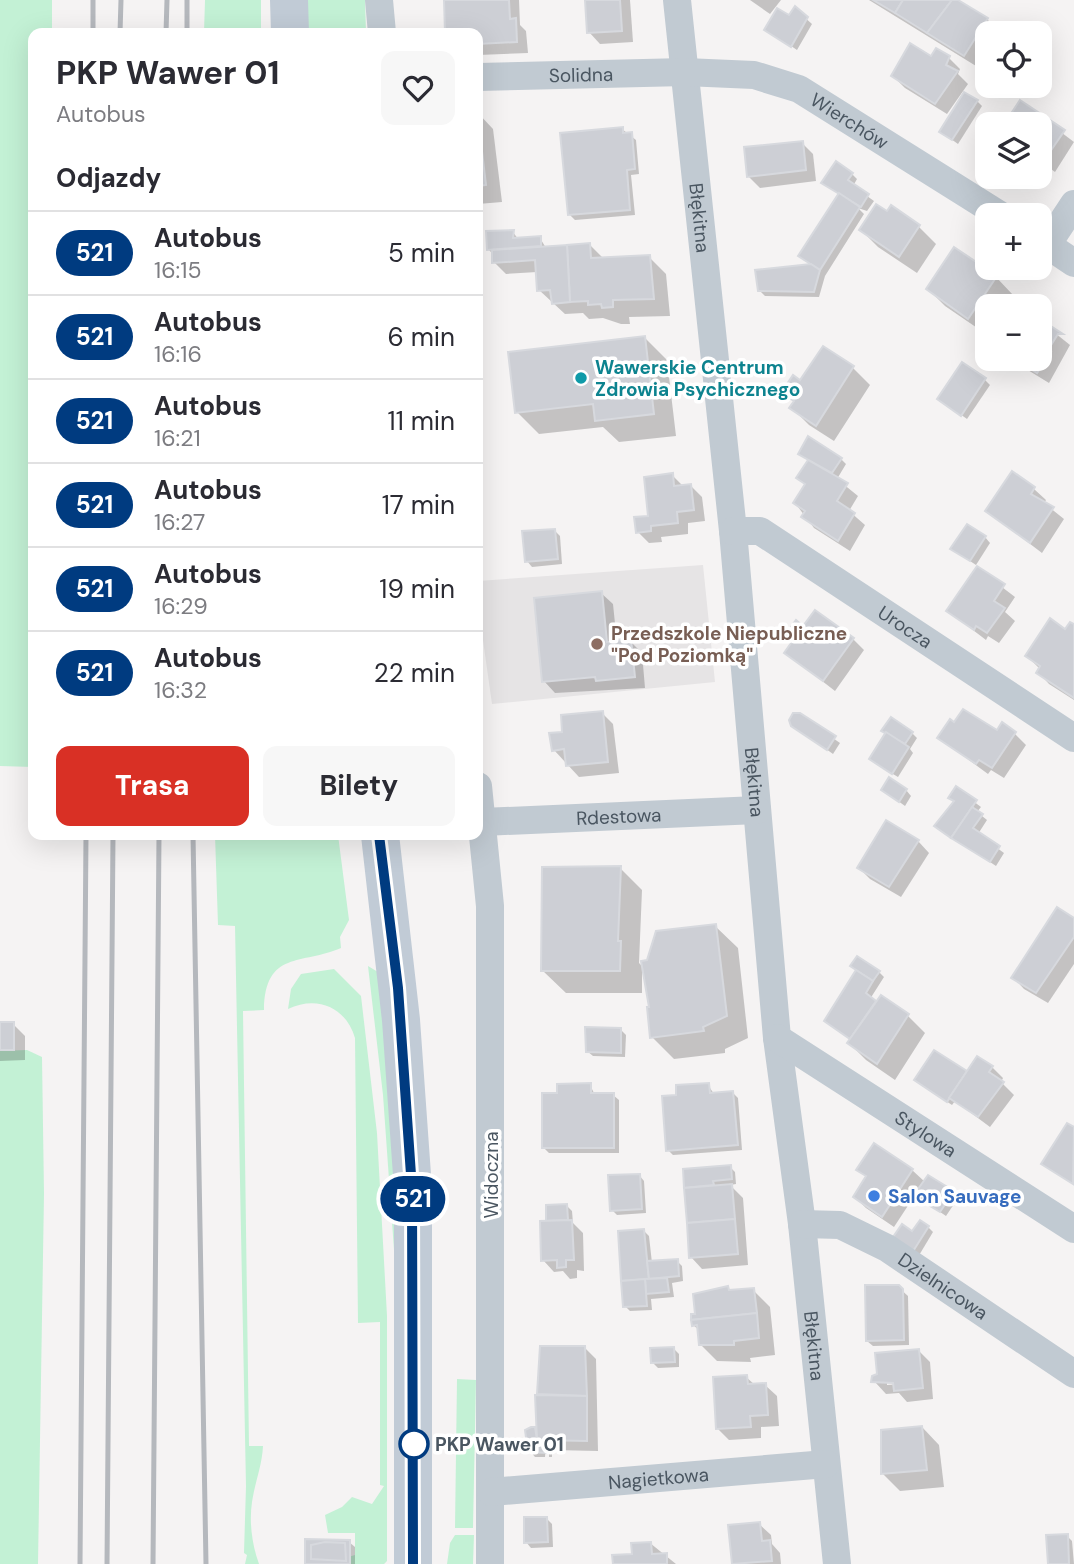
<!DOCTYPE html>
<html lang="pl">
<meta charset="utf-8">
<style>
body{margin:0;font-family:"DM Sans",sans-serif;background:#f7f7f7;color:#2b2b33;height:100vh;display:flex;flex-direction:column;font-size:26px;white-space:nowrap}
*{box-sizing:border-box;margin:0}
p{font-size:23px;color:#7c7c81}
.icon{flex:none;width:38px;height:38px;fill:none;stroke:currentColor;stroke-width:2;stroke-linecap:round;stroke-linejoin:round}
.map{position:relative;flex:1;overflow:hidden}
.details{position:absolute;left:28px;top:28px;width:455px;height:812px;display:flex;flex-direction:column;background:#fff;border-radius:14px;box-shadow:0 7px 28px #0002}
.details>*{flex:none}
.badge{padding:0 14px;border-radius:23px;font-size:24px;line-height:46px}
.fabs{position:absolute;left:975px;top:21px;display:grid;gap:14px}
.fabs a{display:grid;place-items:center;width:77px;height:77px;border-radius:14px;background:#fff;box-shadow:0 7px 28px #0002;font-size:35px}
.map>.badge{position:absolute;translate:-50% -50%;box-shadow:0 0 0 4px #fff}
h2{padding:0 28px;font-size:26px;line-height:63px}
.round{display:grid;place-items:center;flex:none;width:74px;height:74px;border-radius:14px;background:#f7f7f7}
.headline{display:flex;align-items:center;justify-content:space-between;height:119px;padding:0 28px}
h1{font-size:33px;font-weight:700;line-height:52px}
.action{display:flex;gap:14px;margin-top:auto;padding:14px 28px}
.action a{flex:1;height:80px;border-radius:14px;background:#d93025;color:#fff;font-size:28px;font-weight:700;line-height:80px;text-align:center}
.action a+a{background:#f7f7f7;color:#2b2b33}
ul{padding:0;list-style:none}
li{display:flex;align-items:center;gap:21px;height:84px;padding:0 28px;border-top:2px solid #e1e1e2}
li div{flex:1}
li b{display:block;font-size:26px}
li em{font-style:normal}
li .badge{min-width:77px;font-weight:700;text-align:center}
.map>svg:first-child{display:block}
</style>
<div class="map">
<svg width="1074" height="1564" viewBox="0 0 1074 1564">
<rect width="100%" height="100%" fill="#f5f3f3"/>
<!-- education -->
<path fill="#e6e4e5" d="M703 565 715 682 492 704 478 605V581Z"/>
<!-- green -->
<g fill="#c3f1d5">
<path d="M0 0H52V33H33V767L0 766Z"/>
<path d="M205 0H261V33H204Z"/>
<path d="M303 0H365L366 33H303Z"/>
<path d="M215 835H338L349 920 340 937 341 948C302 965 265 950 264 1010L243 1011 249 1446H263C262 1466 255 1482 252 1502 249 1522 252 1545 259 1564H245L247 1555 244 1553 246 1486 235 926 218 925Z"/>
<path d="M368 966 378 972 392 1109 396 1278 383 1095Z"/>
<path d="M334 969 361 996 377 1133 387 1316V1561L384 1564H324L355 1555V1533H328L325 1515 342 1507 352 1497 372 1504 384 1486 380 1485V1322L358 1323 355 1038C346 1007 317 995 288 1009L291 989 301 974Z"/>
<path d="M27 1050 42 1057 44 1194 38 1564H0V1051Z"/>
<path d="M457 1379 476 1380 473 1528H455Z"/>
<path d="M455 1535H474L473 1564H447L450 1543Z"/>
</g>
<!-- shadow -->
<g fill="#0003" fill-rule="evenodd">
<path d="M445 0H519L520 25 526 31 528 53 478 55V33H447Z"/>
<path d="M587 0H630L633 42 600 44 589 32Z"/>
<path d="M750 0H781L770 14Z"/>
<path d="M869 0H955L987 19 998 31 987 33V48L976 66Z"/>
<path d="M795 9 812 24 797 50 766 29 790 17Z"/>
<path d="M949 58 960 69 958 74 968 84 947 114 905 88 893 76 931 59Z"/>
<path d="M977 101 982 106 958 144 941 132Z"/>
<path d="M1021 102 1074 142 1055 172 1040 161V124H1006Z"/>
<path d="M478 113 493 129 502 202 478 204Z"/>
<path d="M622 129 636 140 639 174 631 175 635 215 575 220 570 215Z"/>
<path d="M802 143 813 154 816 181 760 188 749 177Z"/>
<path d="M852 174 857 179 853 186 874 201 867 211 858 208 864 214 825 276 819 297 765 296 759 290 813 266 800 256 840 195 823 183Z"/>
<path d="M891 208 919 227 936 244 917 273 878 247 861 230Z"/>
<path d="M513 232 518 239 540 238 546 248 590 245 604 259 649 257 666 274 670 316 629 317 630 324H621L603 318 589 319 583 313 565 314 539 290 537 272 506 274 494 262V255L489 250Z"/>
<path d="M954 250 996 277 1013 295 1005 306H987L986 334 945 306 928 289Z"/>
<path d="M1040 321 1070 345 1049 383 1010 359H1040Z"/>
<path d="M645 338 667 360 676 436 619 442 603 427 539 434 517 412Z"/>
<path d="M824 348 853 368 870 385 834 441 809 425 792 408 795 403 784 392 800 383Z"/>
<path d="M985 380 990 385 967 419 939 399Z"/>
<path d="M800 453 841 459 846 464 837 479 858 496 849 511 865 525 850 551 814 528 795 503 806 486 799 478 809 461Z"/>
<path d="M1012 474 1034 489 1046 500 1044 503 1064 519 1042 553 987 511Z"/>
<path d="M672 475 684 487 691 486 702 497 705 521 688 523V534L661 537 662 542 649 543 638 532 649 517Z"/>
<path d="M554 530 560 536 562 564 532 567 527 561Z"/>
<path d="M985 537 990 543 976 565 958 553Z"/>
<path d="M977 568 1015 597 1005 612 1015 621 999 643 988 636 986 640 948 611Z"/>
<path d="M601 593 613 604 617 643 630 641 642 653 645 688 555 693 544 681Z"/>
<path d="M1074 626V700L1049 684 1038 672 1040 669 1027 656Z"/>
<path d="M803 629 853 639 864 650 835 691 786 653 797 638 790 631Z"/>
<path d="M602 713 613 724 619 773 579 777 554 750 564 733Z"/>
<path d="M800 715 840 743 833 754 793 725Z"/>
<path d="M997 732 1014 733 1026 745 1004 778 991 770 988 774 939 738Z"/>
<path d="M912 733 917 738 910 749 913 753 898 777 876 764 887 735Z"/>
<path d="M957 789 981 807 977 812 987 820 978 834 1004 853 996 866 936 826 955 802 951 798Z"/>
<path d="M883 790H906L911 796 905 806Z"/>
<path d="M918 841 929 853 901 897 870 879 859 868Z"/>
<path d="M620 868 642 890 639 963 644 968 715 926 738 948 748 1038 725 1049V1053L674 1059 652 1037 651 1009 642 968V993H566L543 971Z"/>
<path d="M1074 920V964L1048 1003 1024 989 1013 977Z"/>
<path d="M858 970 879 972 884 977 870 999 908 1016 925 1033 895 1080 866 1060 849 1043 852 1040 835 1003Z"/>
<path d="M0 1024H13L25 1036V1060L0 1061Z"/>
<path d="M620 1029 626 1035 625 1057 593 1056 587 1051Z"/>
<path d="M992 1067 1003 1078 1001 1082 1014 1095 990 1127 955 1101 952 1105 922 1085Z"/>
<path d="M590 1085 595 1095H613L619 1100V1153H549L544 1148 559 1095Z"/>
<path d="M708 1085 714 1094 733 1093 738 1098 742 1150 673 1155 668 1150 678 1096Z"/>
<path d="M1067 1125 1074 1130V1185L1043 1163Z"/>
<path d="M874 1145 912 1170 925 1182 953 1193 958 1198 946 1216 915 1195 894 1227 866 1208 855 1197 867 1178 858 1169Z"/>
<path d="M730 1167 735 1172 736 1184 730 1185 743 1198 748 1265 702 1269 691 1257 684 1170Z"/>
<path d="M639 1175 644 1181 646 1213 617 1215 612 1210Z"/>
<path d="M567 1206 572 1211 573 1223 583 1233 584 1271 577 1270V1278L570 1279 563 1271 554 1272 543 1260 550 1223Z"/>
<path d="M928 1227 933 1232 918 1257 898 1245Z"/>
<path d="M644 1231 649 1236 652 1263 677 1261 682 1266 683 1281 672 1283 674 1297 651 1299 652 1310 630 1311 625 1306Z"/>
<path d="M898 1287 908 1296 909 1345 873 1346 867 1341Z"/>
<path d="M728 1288 731 1292 753 1290 770 1307 775 1355 750 1358 751 1362 717 1361 700 1344 699 1330 693 1325Z"/>
<path d="M541 1347 585 1348 596 1359 598 1451 552 1450V1457H549V1448L546 1445 545 1457H535L530 1451 535 1429 538 1432Z"/>
<path d="M674 1349 679 1354V1367L658 1368 653 1363Z"/>
<path d="M918 1350 930 1362 933 1399 907 1402 899 1393 886 1394 875 1382 873 1379ZM887 1381 902 1384 887 1385Z"/>
<path d="M746 1377 755 1385H765L777 1396 779 1426 761 1427V1438L729 1440 718 1429Z"/>
<path d="M922 1427 939 1445 944 1487 900 1491 883 1474Z"/>
<path d="M547 1519 552 1524 553 1547 531 1548 526 1542Z"/>
<path d="M759 1524 771 1535 772 1544 780 1553 781 1564H734L730 1527Z"/>
<path d="M1067 1536 1072 1541 1074 1564H1049Z"/>
<path d="M349 1542 355 1547V1564H308Z"/>
<path d="M650 1543 676 1564H615L634 1556Z"/>
</g>
<!-- building -->
<g fill="#cdcfd5" stroke="#d7d9de" stroke-width="2">
<path d="M444 0H509L510 19 516 18 517 42 478 44V33H445Z"/>
<path d="M585 0H620L622 31 587 33Z"/>
<path d="M873 0H903L895 13Z"/>
<path d="M903 0H952L927 33 895 13Z"/>
<path d="M952 0H958L988 18 964 56 927 33Z"/>
<path d="M795 6 808 17 791 47 764 30 777 8 789 15Z"/>
<path d="M910 43 931 56 936 48 950 56 946 65 958 71 935 104 891 76Z"/>
<path d="M964 92 978 100 952 140 939 132Z"/>
<path d="M1020 100 1065 130 1043 162 1040 159V124H1004Z"/>
<path d="M478 118 486 185 478 186Z"/>
<path d="M623 127V133L632 132 635 169 627 170 630 210 568 215 560 133Z"/>
<path d="M803 141 806 170 747 177 744 147Z"/>
<path d="M836 161 853 173 848 180 869 194 861 207 821 183Z"/>
<path d="M839 193 860 207 820 270 798 256Z"/>
<path d="M876 204 887 211 891 205 920 225 899 257 859 230Z"/>
<path d="M514 230 513 238 541 236V246L487 250 486 231Z"/>
<path d="M590 243 591 258 650 255 654 299 613 300V307L602 308 601 304 588 305V301L570 302 567 245Z"/>
<path d="M567 245 570 302 552 304 550 290 537 291 535 260 492 263V250Z"/>
<path d="M954 247 997 276 968 319 926 289Z"/>
<path d="M811 264 820 270 814 292 758 291 755 270Z"/>
<path d="M1040 319 1063 334H1058L1048 350 1051 352 1037 373 1016 359H1040Z"/>
<path d="M645 336 654 414 595 421 593 404 515 413 508 352Z"/>
<path d="M823 346 854 366 816 426 789 408 794 401 781 393 793 375 800 380Z"/>
<path d="M962 362 986 378 961 416 937 399Z"/>
<path d="M808 436 842 458 832 473 798 454Z"/>
<path d="M808 460 848 483 837 501 855 513 838 541 801 517 805 511 793 503 805 484 796 478Z"/>
<path d="M1012 471 1035 487 1031 494 1054 507 1030 543 985 511Z"/>
<path d="M673 473 674 486 691 484 694 510 677 512 678 523 651 526V531L636 533 634 517 648 516 644 477Z"/>
<path d="M967 524 986 536 970 561 950 549Z"/>
<path d="M555 529 558 559 525 562 522 531Z"/>
<path d="M977 566 1005 584 994 601 1005 608 987 633 976 626 974 630 946 611Z"/>
<path d="M602 591 607 642 631 639 635 677 596 681 595 677 542 682 534 598Z"/>
<path d="M815 610 854 638 823 681 784 653 796 636 788 631 796 620 803 626Z"/>
<path d="M1050 618 1065 629 1070 622 1074 624V698L1036 673 1040 666 1025 656Z"/>
<path d="M963 709 997 730 1002 722 1016 732 992 768 979 760 976 764 937 738 950 719 954 722Z"/>
<path d="M603 711 608 762 566 766 564 749 552 751 549 733 562 732 561 715Z"/>
<path d="M793 713H800L836 736 827 750 791 726 789 720Z"/>
<path d="M891 717 913 732 905 744 881 731Z"/>
<path d="M886 732 909 747 892 774 869 759Z"/>
<path d="M889 777 907 789 899 802 881 790Z"/>
<path d="M956 786 977 800 951 838 934 826 954 801 948 798Z"/>
<path d="M972 807 983 814 973 828 1000 846 990 862 951 838Z"/>
<path d="M886 820 919 840 889 887 857 868Z"/>
<path d="M621 866 618 941H621L620 971H541L542 867Z"/>
<path d="M1057 907 1074 918V937L1036 993 1011 978Z"/>
<path d="M716 924 727 1016 703 1027 704 1031 650 1038 647 1007H649L641 961 647 960 656 931Z"/>
<path d="M857 956 880 971 873 981 850 966Z"/>
<path d="M856 970 873 981 866 993 876 1001 850 1039 824 1021Z"/>
<path d="M881 995 909 1014 877 1064 847 1043Z"/>
<rect x="0" y="1022" width="14" height="28"/>
<path d="M585 1027 621 1028V1053L586 1052Z"/>
<path d="M934 1050 967 1071 947 1102 914 1080Z"/>
<path d="M977 1056 993 1066 989 1072 1004 1082 978 1117 949 1098Z"/>
<path d="M591 1083V1093H614V1148H542V1093H557V1084Z"/>
<path d="M709 1083 710 1093 733 1091 738 1145 666 1151 662 1096 676 1095V1085Z"/>
<path d="M1067 1123 1074 1127 1073 1184 1041 1164Z"/>
<path d="M874 1143 913 1169 882 1217 853 1197 866 1176 856 1170Z"/>
<path d="M731 1165 732 1179 713 1181 714 1185 684 1188 683 1169Z"/>
<path d="M640 1174 642 1209 610 1211 608 1175Z"/>
<path d="M928 1175 954 1191 940 1212 913 1196Z"/>
<path d="M732 1184 735 1219 687 1223 684 1188Z"/>
<path d="M567 1204 568 1220 546 1221V1205Z"/>
<path d="M735 1219 738 1254 689 1258 687 1223Z"/>
<path d="M572 1220 574 1260H566V1267L557 1268V1260L541 1261 540 1221Z"/>
<path d="M920 1220 929 1226 912 1253 891 1240 902 1224 912 1231Z"/>
<path d="M644 1229 649 1279 621 1281 618 1231Z"/>
<path d="M678 1259 679 1276 649 1279 647 1261Z"/>
<path d="M667 1278 669 1292 646 1294 645 1279Z"/>
<path d="M645 1279 647 1306 623 1307 621 1281Z"/>
<path d="M865 1285H899L903 1289 904 1340 866 1341Z"/>
<path d="M728 1286 729 1290 754 1288 757 1313 691 1320V1314H695L693 1294Z"/>
<path d="M757 1313 759 1338 734 1341V1345H699L697 1325 692 1326 691 1320Z"/>
<path d="M540 1346H585L587 1396 537 1394Z"/>
<path d="M674 1347 675 1362 651 1363 650 1348Z"/>
<path d="M919 1349 923 1388 894 1391 893 1383 871 1382 872 1376 877 1374 875 1353Z"/>
<path d="M747 1375 748 1384 766 1383 768 1415 750 1416 751 1427 716 1429 713 1377Z"/>
<path d="M535 1395 587 1396V1441L537 1440Z"/>
<path d="M922 1426 927 1470 881 1474V1430Z"/>
<path d="M531 1427H535L537 1440 548 1441 547 1453 528 1452 525 1430Z"/>
<path d="M524 1517H547L548 1542 524 1543Z"/>
<path d="M760 1522 762 1541 770 1540 772 1561 732 1564 728 1525Z"/>
<path d="M1068 1534 1069 1564H1048L1046 1535Z"/>
<path d="M305 1539 350 1540V1564H305Z"/>
<path d="M325 1542 345 1543 346 1561 311 1559V1545Z"/>
<path d="M651 1542 652 1554 667 1553V1564H613L612 1555 632 1554 631 1543Z"/>
</g>
<g fill="none" stroke-linecap="round" stroke-linejoin="round">
<!-- street -->
<g stroke="#c1cad2" stroke-width="28">
<path d="M379 0 382 33"/>
<path id="s1" d="M677 0 733 531 777 1038 802 1224 837 1564"/>
<path id="s2" d="M478 77 685 72 754 75 799 89 1000 215"/>
<path d="M1040 240 1074 263"/>
<path d="M1047 245 1074 204"/>
<path id="s3" d="M733 531H760L1074 738"/>
<path d="M478 786 490 906V1564"/>
<path id="s4" d="M483 822 757 810"/>
<path id="s5" d="M777 1038 1074 1229"/>
<path id="s6" d="M802 1224 840 1225 887 1248 1074 1374"/>
<path id="s7" d="M491 1492 826 1464"/>
</g>
<!-- secondary -->
<g stroke="#c1cbd6" stroke-width="38">
<path d="M289 0 290 33"/>
<path d="M380 835 401 1020 413 1189V1564"/>
</g>
<!-- rail -->
<g stroke="#b5b8bd" stroke-width="5">
<path d="M93 33V0"/>
<path d="M120 33 121 0"/>
<path d="M166 33 167 0"/>
<path d="M187 33V0"/>
<path d="M193 835 206 1564"/>
<path d="M80 1564 86 835"/>
<path d="M107 1564 113 835"/>
<path d="M153 1564 159 835"/>
</g>
</g>
<g fill="none" stroke-linecap="round" stroke-linejoin="round">
<!-- line casing -->
<g stroke="#fff" stroke-width="16">
<path id="line" d="M379 835 398 988 412 1189 413 1564"/>
</g>
<!-- line -->
<use href="#line" stroke="#003b80" stroke-width="10"/>
</g>
<!-- markers -->
<circle fill="#0f9aa8" stroke="#fff" stroke-width="2.5" cx="581" cy="378" r="7"/>
<circle fill="#8d6e63" stroke="#fff" stroke-width="2.5" cx="597" cy="644" r="7"/>
<circle fill="#3f7fe0" stroke="#fff" stroke-width="2.5" cx="874" cy="1196" r="7"/>
<circle fill="#fff" stroke="#003b80" stroke-width="3.5" cx="414" cy="1444" r="14"/>
<g text-anchor="middle" dominant-baseline="central" stroke-width="7" stroke-linejoin="round" paint-order="stroke">
<!-- street labels -->
<g font-size="19" fill="#4a5661" stroke="#fff">
<text stroke="none"><textPath href="#s2" startOffset="103">Solidna</textPath></text>
<text stroke="none"><textPath href="#s2" startOffset="383">Wierchów</textPath></text>
<text stroke="none"><textPath href="#s1" startOffset="219">Błękitna</textPath></text>
<text stroke="none"><textPath href="#s3" startOffset="201">Urocza</textPath></text>
<text stroke="none"><textPath href="#s1" startOffset="786">Błękitna</textPath></text>
<text stroke="none"><textPath href="#s4" startOffset="136">Rdestowa</textPath></text>
<text stroke="none"><textPath href="#s5" startOffset="177">Stylowa</textPath></text>
<text transform="translate(491 1175) rotate(-90)">Widoczna</text>
<text stroke="none"><textPath href="#s6" startOffset="158">Dzielnicowa</textPath></text>
<text stroke="none"><textPath href="#s1" startOffset="1353">Błękitna</textPath></text>
<text stroke="none"><textPath href="#s7" startOffset="168">Nagietkowa</textPath></text>
</g>
<!-- culture labels -->
<g font-size="19" font-weight="bold" fill="#0d838f" stroke="#fff" text-anchor="start">
<text x="595" y="367">Wawerskie Centrum<tspan x="595" dy="22">Zdrowia Psychicznego</tspan></text>
</g>
<!-- education labels -->
<g font-size="19" font-weight="bold" fill="#785e54" stroke="#fff" text-anchor="start">
<text x="611" y="633">Przedszkole Niepubliczne<tspan x="611" dy="22">"Pod Poziomką"</tspan></text>
</g>
<!-- shop labels -->
<g font-size="19" font-weight="bold" fill="#366cbe" stroke="#fff" text-anchor="start">
<text x="888" y="1196">Salon Sauvage</text>
</g>
<!-- stop labels -->
<g font-size="19" font-weight="bold" fill="#4a5661" stroke="#fff" text-anchor="start">
<text x="435" y="1444">PKP Wawer 01</text>
</g>
</g>
</svg>
<div class="fabs">
<a><svg class="icon" aria-label="locate" viewBox="0 0 24 24"><circle cx="12" cy="12" r="6"/><path d="M12 2v4M12 18v4M2 12h4M18 12h4"/></svg></a>
<a><svg class="icon" aria-label="layers" viewBox="0 0 24 24"><path d="M12 4l9 5-9 5-9-5zM3 14l9 5 9-5"/></svg></a>
<a>+</a>
<a>−</a>
</div>
<b class="badge" style="left:413px;top:1199px;background:#003b80;color:#fff">521</b>
<section class="details">
<div class="headline"><div><h1>PKP Wawer 01</h1><p>Autobus</p></div><a class="round"><svg class="icon" aria-label="heart" viewBox="0 0 24 24"><path d="M12 20l-8-8c-3-5 5-10 8-4 3-6 11-1 8 4z"/></svg></a></div>
<h2>Odjazdy</h2>
<ul>
<li><span class="badge" style="background:#003b80;color:#fff">521</span><div><b>Autobus</b><p>16:15</p></div><em>5 min</em></li>
<li><span class="badge" style="background:#003b80;color:#fff">521</span><div><b>Autobus</b><p>16:16</p></div><em>6 min</em></li>
<li><span class="badge" style="background:#003b80;color:#fff">521</span><div><b>Autobus</b><p>16:21</p></div><em>11 min</em></li>
<li><span class="badge" style="background:#003b80;color:#fff">521</span><div><b>Autobus</b><p>16:27</p></div><em>17 min</em></li>
<li><span class="badge" style="background:#003b80;color:#fff">521</span><div><b>Autobus</b><p>16:29</p></div><em>19 min</em></li>
<li><span class="badge" style="background:#003b80;color:#fff">521</span><div><b>Autobus</b><p>16:32</p></div><em>22 min</em></li>
</ul>
<div class="action"><a>Trasa</a><a>Bilety</a></div>
</section>
</div>
